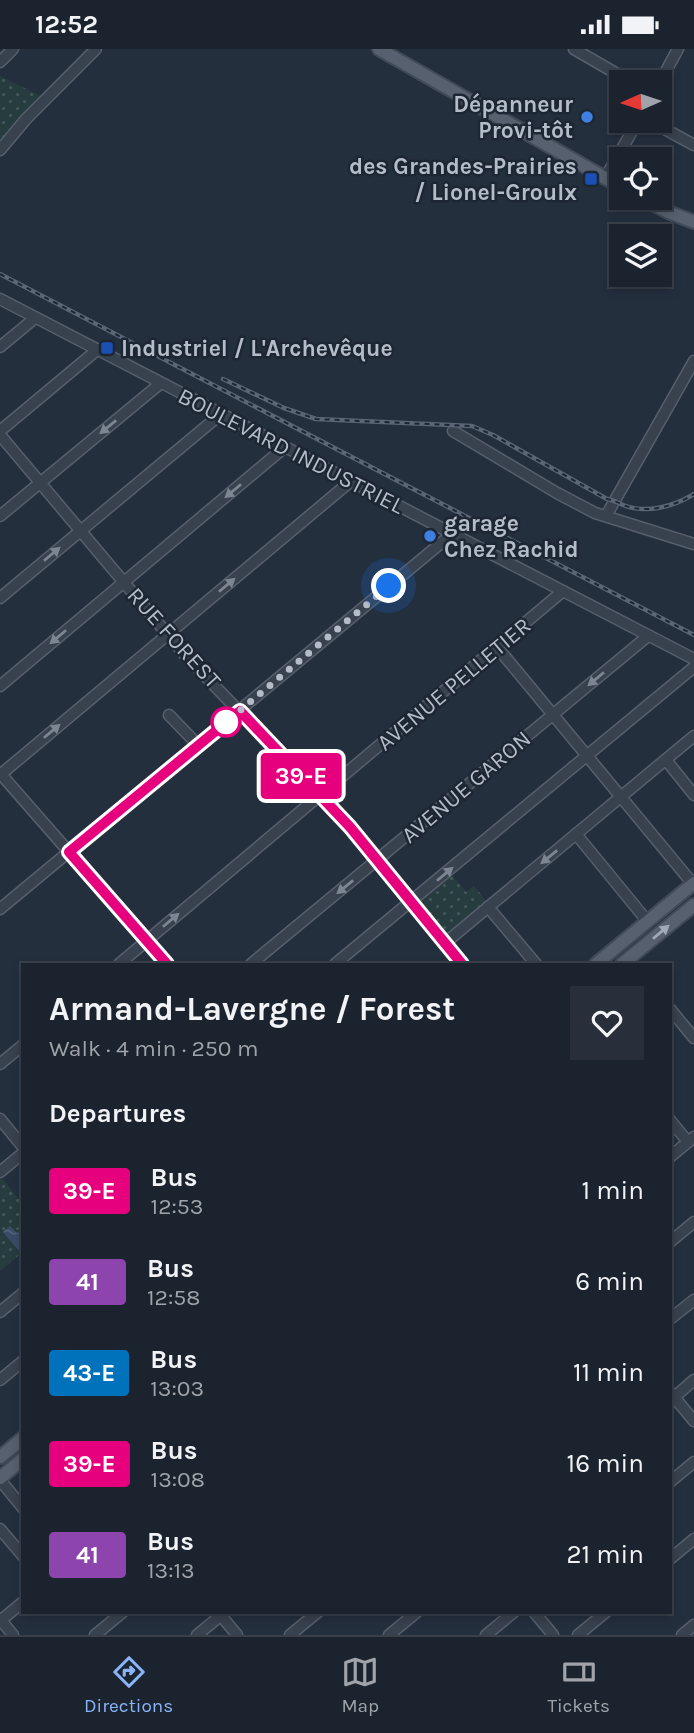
<!DOCTYPE html>
<meta charset="utf-8">
<style>
body{margin:0;font-family:Karla,sans-serif;background:#282f3a;color:#f1f3f6;height:100vh;display:flex;flex-direction:column;font-size:26px;white-space:nowrap}
*{box-sizing:border-box;margin:0}
p{font-size:23px;color:#a0a4aa}
.icon{flex:none;width:38px;height:38px;fill:none;stroke:currentColor;stroke-width:2;stroke-linecap:round;stroke-linejoin:round}
.map{position:relative;flex:1;overflow:hidden}
.details{position:absolute;left:21px;top:914px;width:651px;height:651px;display:flex;flex-direction:column;background:#1b232e;border-radius:0px;box-shadow:0 4px 10px #0003,0 0 0 2px #39404a}
.details>*{flex:none}
.badge{padding:0 14px;border-radius:5px;font-size:24px;line-height:46px}
.needle{width:46px;rotate:267deg}
.fabs{position:absolute;left:609px;top:21px;display:grid;gap:14px}
.fabs a{display:grid;place-items:center;width:63px;height:63px;border-radius:0px;background:#1b232e;box-shadow:0 4px 10px #0003,0 0 0 2px #39404a;font-size:35px}
.you{position:absolute;width:35px;height:35px;margin:-18px;border:5px solid #fff;border-radius:50%;background:#1a73e8;box-shadow:0 0 0 10px #1a73e833}
.map>.badge{position:absolute;translate:-50% -50%;box-shadow:0 0 0 4px #fff}
h2{padding:0 28px;font-size:26px;line-height:63px}
.round{display:grid;place-items:center;flex:none;width:74px;height:74px;border-radius:0px;background:#282f3a}
.headline{display:flex;align-items:center;justify-content:space-between;height:119px;padding:0 28px}
h1{font-size:33px;font-weight:700;line-height:52px}
ul{padding:0;list-style:none}
li{display:flex;align-items:center;gap:21px;height:91px;padding:0 28px}
li div{flex:1}
li b{display:block;font-size:26px}
li em{font-style:normal}
li .badge{min-width:77px;font-weight:700;text-align:center}
.status{display:flex;justify-content:space-between;align-items:center;height:49px;padding:0 35px;background:#1b232e;direction:ltr}
.status svg{height:19px;fill:currentColor}
.menu{display:flex;justify-content:space-around;align-items:center;height:98px;border-top:2px solid #39404a;background:#1b232e;font-size:19px;color:#a0a4aa}
.menu a{display:grid;justify-items:center;gap:4px}
.menu .current{color:#8ab4f8}
.map>svg:first-child{display:block}
</style>
<div class="status"><b>12:52</b><svg viewBox="0 0 49 12"><path d="M0 12V9h3v3zM5 12V6h3v6zM10 12V3h3v9zM15 12V0h3v12zM26 1h20v11H26zM47 4h2v5h-2z"/></svg></div>
<div class="map">
<svg width="694" height="1586" viewBox="0 0 694 1586">
<defs>
<pattern id="park-dots" width="8" height="8" patternUnits="userSpaceOnUse" patternTransform="scale(1.75)"><rect width="8" height="8" fill="#263c3f"/><path d="M2 2h.1M6 6h.1" fill="none" stroke="#435659" stroke-width="1.8" stroke-linecap="round"/></pattern>
<pattern id="water-ripples" width="26" height="14" patternUnits="userSpaceOnUse" patternTransform="scale(1.75)"><rect width="26" height="14" fill="#394c67"/><path d="M2 4q2-2 4 0t4 0M15 11q2-2 4 0t4 0" fill="none" stroke="#53647b"/></pattern>
</defs>
<rect width="100%" height="100%" fill="#242f3e"/>
<!-- park -->
<g fill="url(#park-dots)">
<path d="M0 27 41 47 0 92Z"/>
<path d="M452 826 466 843 474 837 486 852 447 884 421 853Z"/>
<path d="M0 1127 23 1155V1203L0 1222Z"/>
</g>
<!-- water -->
<path fill="url(#water-ripples)" d="M10 1177 17 1184 23 1179V1196L18 1201 3 1183Z"/>
<g fill="none" stroke-linecap="round" stroke-linejoin="round">
<!-- minor casing -->
<g stroke="#565f6c" stroke-width="13">
<g id="minor">
<path d="M574 0 631 33"/>
<path d="M0 13 13 0"/>
<path d="M660 33 678 0"/>
<path d="M650 72 694 96"/>
<path d="M0 101 26 70 96 0"/>
<path d="M605 129 638 72"/>
<path d="M0 250 694 610"/>
<path d="M0 298 35 269"/>
<path d="M0 382 97 301"/>
<path d="M453 382 557 444 595 464 694 495"/>
<path d="M0 386 185 606 350 778 461 915"/>
<path d="M0 467 161 334"/>
<path d="M606 467 694 312"/>
<path d="M0 549 221 365"/>
<path d="M497 598 693 835"/>
<path d="M0 637 285 398"/>
<path d="M169 666 198 696"/>
<path d="M666 711 694 746"/>
<path d="M0 724 167 915"/>
<path d="M0 726 351 432"/>
<path d="M576 785 648 873"/>
<path d="M488 858 536 915"/>
<path d="M0 860 452 485"/>
<path d="M445 894 694 687"/>
<path d="M119 915 563 542"/>
<path d="M251 915 648 587"/>
<path d="M335 915 694 618"/>
<path d="M670 960 694 989"/>
<path d="M0 1015 23 996"/>
<path d="M0 1070 23 1098"/>
<path d="M670 1071 688 1093"/>
<path d="M670 1108 694 1088"/>
<path d="M0 1123 23 1104"/>
<path d="M670 1193 694 1173"/>
<path d="M0 1263 23 1244"/>
<path d="M670 1270 694 1251"/>
<path d="M0 1331 23 1312"/>
<path d="M670 1343 694 1372"/>
<path d="M671 1351 694 1331"/>
<path d="M0 1431 23 1459"/>
<path d="M670 1433 694 1413"/>
<path d="M0 1480 23 1507"/>
<path d="M670 1510 694 1490"/>
<path d="M218 1563 237 1586"/>
<path d="M534 1563 553 1586"/>
<path d="M0 1570 13 1586"/>
<path d="M0 1572 23 1553"/>
<path d="M95 1586 123 1563"/>
<path d="M197 1586 225 1563"/>
<path d="M290 1586 318 1563"/>
<path d="M389 1586 417 1563"/>
<path d="M486 1586 514 1563"/>
<path d="M578 1586 606 1563"/>
<path d="M682 1586 694 1576"/>
</g>
</g>
<!-- major casing -->
<g stroke="#414a57" stroke-width="16">
<g id="major">
<path d="M379 0 621 138"/>
<path d="M641 149 668 163 694 173"/>
<path d="M596 915 694 834"/>
<path d="M622 915 694 856"/>
<path d="M0 1408 23 1389"/>
<path d="M0 1429 23 1410"/>
</g>
</g>
<!-- minor -->
<use href="#minor" stroke="#38414e" stroke-width="10"/>
<!-- major -->
<use href="#major" stroke="#56606e" stroke-width="12"/>
<!-- rail casing -->
<g stroke="#5a6575" stroke-width="4.5">
<g id="rail">
<path d="M0 225 694 586"/>
<path d="M223 330 284 359 316 370 472 377 493 386 607 450C613 451 617 453 623 456 646 465 673 458 694 445"/>
</g>
</g>
<!-- rail -->
<use href="#rail" stroke="#1d2633" stroke-width="2" stroke-dasharray="5" stroke-linecap="butt"/>
</g>
<!-- one-way arrows -->
<defs><path id="oneway-solid" d="M-6-.8H1V-3.2L6.5 0L1 3.2V.8H-6Z" transform="scale(1.75)"/></defs>
<g fill="#7c8592">
<use href="#oneway-solid" transform="translate(108 378) rotate(141)"/>
<use href="#oneway-solid" transform="translate(233 442) rotate(140)"/>
<use href="#oneway-solid" transform="translate(52 505) rotate(-40)"/>
<use href="#oneway-solid" transform="translate(227 536) rotate(-40)"/>
<use href="#oneway-solid" transform="translate(58 588) rotate(140)"/>
<use href="#oneway-solid" transform="translate(596 630) rotate(140)"/>
<use href="#oneway-solid" transform="translate(52 682) rotate(-40)"/>
<use href="#oneway-solid" transform="translate(549 808) rotate(141)"/>
<use href="#oneway-solid" transform="translate(445 825) rotate(-40)"/>
<use href="#oneway-solid" transform="translate(345 838) rotate(141)"/>
<use href="#oneway-solid" transform="translate(171 871) rotate(-40)"/>
</g>
<use fill="#a1aab7" href="#oneway-solid" transform="translate(661 883) rotate(-40)"/>
<g fill="none" stroke-linecap="round" stroke-linejoin="round">
<!-- line casing -->
<g stroke="#fff" stroke-width="16">
<path id="line" d="M167 915 69 803 240 662 350 778 462 915"/>
</g>
<!-- line -->
<use href="#line" stroke="#e6007e" stroke-width="10"/>
<!-- walk -->
<path stroke="#b4bcc9" stroke-width="7" stroke-dasharray="0 12.6" d="M226 673 219 679 389 537"/>
</g>
<!-- markers -->
<g fill="#3f7fe0" stroke="#1d2633" stroke-width="2.5">
<circle cx="587" cy="68" r="7"/>
<circle cx="430" cy="487" r="7"/>
</g>
<g fill="#1a4fb4" stroke="#1d2633" stroke-width="2.5">
<rect x="584" y="123" width="14" height="14" rx="3.5"/>
<rect x="100" y="292" width="14" height="14" rx="3.5"/>
</g>
<circle fill="#fff" stroke="#e6007e" stroke-width="3.5" cx="226" cy="673" r="14"/>
<g text-anchor="middle" dominant-baseline="central" stroke-width="5" stroke-linejoin="round" paint-order="stroke">
<!-- poi labels -->
<g font-size="23" font-weight="bold" fill="#b4bcc9" stroke="#1d2633" text-anchor="end">
<text x="573" y="55">Dépanneur<tspan x="573" dy="26">Provi-tôt</tspan></text>
<text x="577" y="117">des Grandes-Prairies<tspan x="577" dy="26">/ Lionel-Groulx</tspan></text>
<text x="121" y="299" text-anchor="start">Industriel / L'Archevêque</text>
<text x="444" y="474" text-anchor="start">garage<tspan x="444" dy="26">Chez Rachid</tspan></text>
</g>
<!-- street labels -->
<g font-size="23" fill="#b4bcc9" stroke="#1d2633">
<text transform="translate(291 402) rotate(27)">BOULEVARD INDUSTRIEL</text>
<text transform="translate(174 589) rotate(48)">RUE FOREST</text>
<text transform="translate(454 635) rotate(-40)">AVENUE PELLETIER</text>
<text transform="translate(466 738) rotate(-40)">AVENUE GARON</text>
</g>
</g>
</svg>
<div class="fabs">
<a><svg class="needle" viewBox="-14 -14 28 28"><path d="M0-13l5 13h-10z" fill="#e53935"/><path d="M0 13l5-13h-10z" fill="#a0a4aa"/></svg></a>
<a><svg class="icon" aria-label="locate" viewBox="0 0 24 24"><circle cx="12" cy="12" r="6"/><path d="M12 2v4M12 18v4M2 12h4M18 12h4"/></svg></a>
<a><svg class="icon" aria-label="layers" viewBox="0 0 24 24"><path d="M12 4l9 5-9 5-9-5zM3 14l9 5 9-5"/></svg></a>
</div>
<div class="you" style="left:389px;top:537px"></div>
<b class="badge" style="left:301px;top:727px;background:#e6007e;color:#fff">39-E</b>
<section class="details">
<div class="headline"><div><h1>Armand-Lavergne / Forest</h1><p>Walk · 4 min · 250 m</p></div><a class="round"><svg class="icon" aria-label="heart" viewBox="0 0 24 24"><path d="M12 20l-8-8c-3-5 5-10 8-4 3-6 11-1 8 4z"/></svg></a></div>
<h2>Departures</h2>
<ul>
<li><span class="badge" style="background:#e6007e;color:#fff">39-E</span><div><b>Bus</b><p>12:53</p></div><em>1 min</em></li>
<li><span class="badge" style="background:#8e44ad;color:#fff">41</span><div><b>Bus</b><p>12:58</p></div><em>6 min</em></li>
<li><span class="badge" style="background:#0072bc;color:#fff">43-E</span><div><b>Bus</b><p>13:03</p></div><em>11 min</em></li>
<li><span class="badge" style="background:#e6007e;color:#fff">39-E</span><div><b>Bus</b><p>13:08</p></div><em>16 min</em></li>
<li><span class="badge" style="background:#8e44ad;color:#fff">41</span><div><b>Bus</b><p>13:13</p></div><em>21 min</em></li>
</ul>
</section>
</div>
<nav class="menu">
<a class="current"><svg class="icon" aria-label="directions" viewBox="0 0 24 24"><path d="M12 3l9 9-9 9-9-9zM9 14v-3h6M13 9l2 2-2 2"/></svg>Directions</a>
<a><svg class="icon" aria-label="map" viewBox="0 0 24 24"><path d="M3 6l6-2 6 2 6-2v14l-6 2-6-2-6 2zM9 4v14M15 6v14"/></svg>Map</a>
<a><svg class="icon" aria-label="tickets" viewBox="0 0 24 24"><path d="M3 7h18v10H3zM15 7v10"/></svg>Tickets</a>
</nav>
